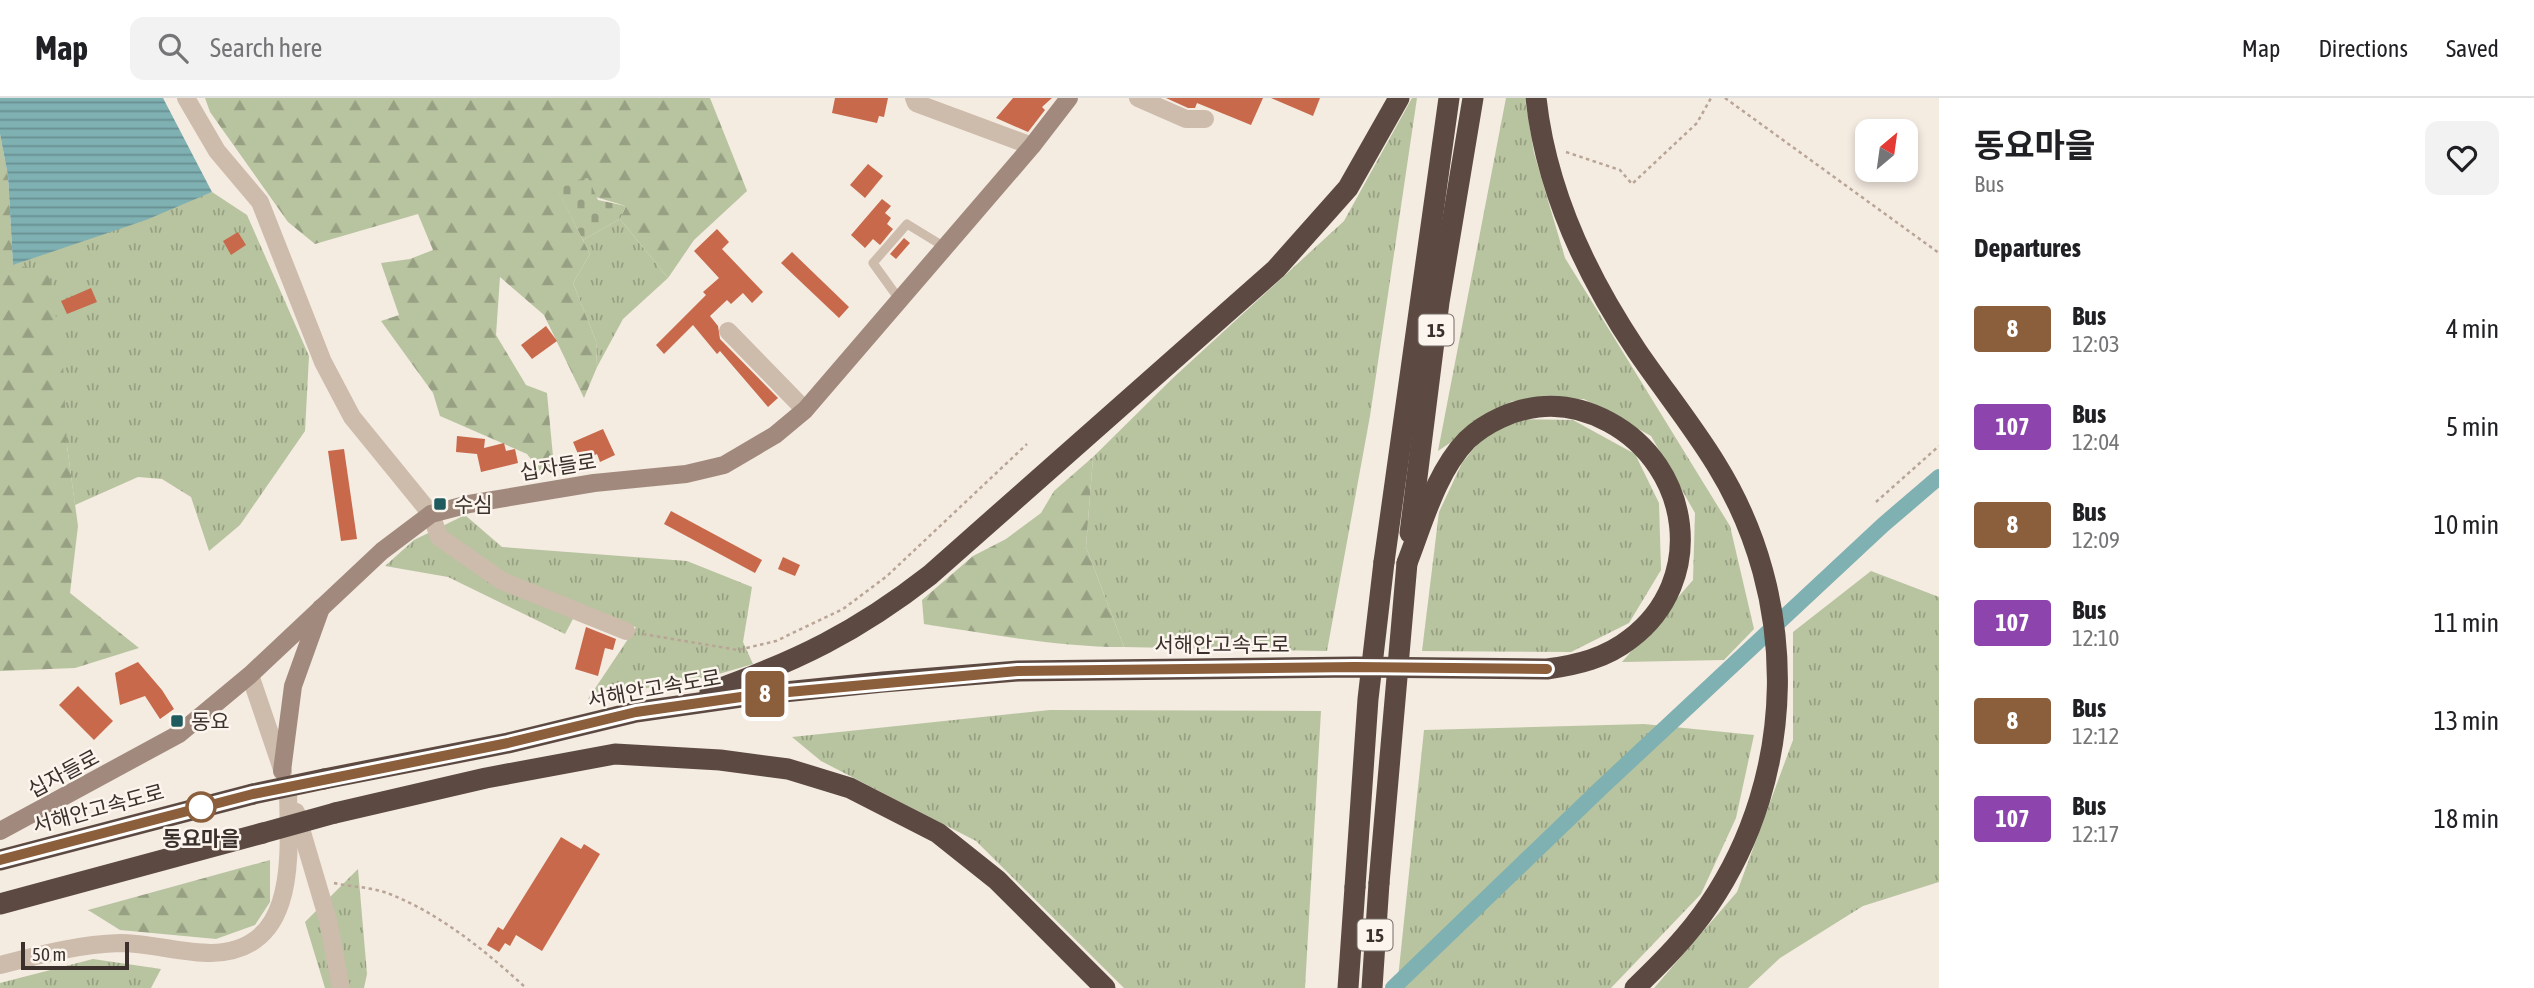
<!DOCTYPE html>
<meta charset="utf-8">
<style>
body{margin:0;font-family:"Asap Condensed","Noto Sans KR",sans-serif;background:#f2f2f2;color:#202124;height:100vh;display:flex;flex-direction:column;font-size:26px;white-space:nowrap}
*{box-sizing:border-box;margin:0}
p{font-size:23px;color:#757577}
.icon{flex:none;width:38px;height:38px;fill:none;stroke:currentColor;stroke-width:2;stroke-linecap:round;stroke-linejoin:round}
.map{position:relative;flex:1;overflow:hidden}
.drawer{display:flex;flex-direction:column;background:#fff;width:595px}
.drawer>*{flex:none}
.badge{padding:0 14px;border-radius:5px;font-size:24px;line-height:46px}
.needle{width:46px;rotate:29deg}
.fabs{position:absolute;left:1855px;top:21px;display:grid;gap:14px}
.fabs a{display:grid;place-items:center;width:63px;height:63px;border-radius:14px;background:#fff;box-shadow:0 4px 10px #0003;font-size:35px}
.scale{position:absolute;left:21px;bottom:18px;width:108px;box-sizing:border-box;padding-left:7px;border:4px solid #3b302b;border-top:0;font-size:19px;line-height:24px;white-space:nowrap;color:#3b302b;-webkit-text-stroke:5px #fbf5ee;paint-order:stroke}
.map>.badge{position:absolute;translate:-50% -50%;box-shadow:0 0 0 4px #fff}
h2{padding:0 35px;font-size:26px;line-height:63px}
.round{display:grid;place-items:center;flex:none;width:74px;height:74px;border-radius:14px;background:#f2f2f2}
.overview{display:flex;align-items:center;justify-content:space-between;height:119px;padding:0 35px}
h1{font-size:33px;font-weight:700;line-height:52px}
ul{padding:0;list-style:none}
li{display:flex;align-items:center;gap:21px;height:98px;padding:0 35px}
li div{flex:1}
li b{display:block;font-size:26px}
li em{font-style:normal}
li .badge{min-width:77px;font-weight:700;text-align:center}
header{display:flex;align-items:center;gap:42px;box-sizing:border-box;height:98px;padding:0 35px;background:#fff;border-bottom:2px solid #e0e0e0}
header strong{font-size:33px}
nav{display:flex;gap:38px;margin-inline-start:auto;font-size:24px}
.search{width:490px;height:63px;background:#f2f2f2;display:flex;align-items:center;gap:18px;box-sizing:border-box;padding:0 24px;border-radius:14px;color:#757577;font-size:26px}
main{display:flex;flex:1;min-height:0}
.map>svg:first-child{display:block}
</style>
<header>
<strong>Map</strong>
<div class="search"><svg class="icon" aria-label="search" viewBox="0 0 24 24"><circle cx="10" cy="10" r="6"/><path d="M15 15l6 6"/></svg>Search here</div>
<nav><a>Map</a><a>Directions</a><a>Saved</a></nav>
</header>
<main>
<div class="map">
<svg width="1939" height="890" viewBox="0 0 1939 890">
<defs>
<pattern id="grass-tufts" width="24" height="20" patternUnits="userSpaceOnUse" patternTransform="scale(1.75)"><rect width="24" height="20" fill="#b8c4a0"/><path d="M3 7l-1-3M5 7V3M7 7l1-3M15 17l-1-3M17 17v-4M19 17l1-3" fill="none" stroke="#97a083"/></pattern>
<pattern id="forest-firs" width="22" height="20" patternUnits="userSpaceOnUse" patternTransform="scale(1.75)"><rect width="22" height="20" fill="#b8c4a0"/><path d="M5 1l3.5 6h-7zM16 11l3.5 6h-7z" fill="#97a083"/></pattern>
<pattern id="cemetery-stones" width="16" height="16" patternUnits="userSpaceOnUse" patternTransform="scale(1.75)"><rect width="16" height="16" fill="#b8c4a0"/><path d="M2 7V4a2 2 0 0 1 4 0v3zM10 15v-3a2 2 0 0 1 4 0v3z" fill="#97a083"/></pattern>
<pattern id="water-rules" width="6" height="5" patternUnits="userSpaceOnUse" patternTransform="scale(1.75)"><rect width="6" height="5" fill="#7fb0b2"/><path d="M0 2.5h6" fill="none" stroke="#699091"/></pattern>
</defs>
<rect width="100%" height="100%" fill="#f4ebe1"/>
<!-- grass -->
<g fill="url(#grass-tufts)">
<path d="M1412 0H1417L1370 318 1327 553 1124 549 1086 449 1093 359 1174 279 1344 123Z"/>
<path d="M1506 0H1525L1534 55 1565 160 1730 428 1754 531 1724 562 1622 564 1693 482 1695 415 1651 338 1584 301 1512 303 1438 353Z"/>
<path d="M212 94 247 117 309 258 305 333 240 427 209 453 191 399 162 381 138 379 75 407 67 348 13 167Z"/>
<path d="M620 121 668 180 623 221 597 269 596 243 573 185 590 156 583 142Z"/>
<path d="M1498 321 1573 322 1635 356 1659 405 1661 472 1629 525 1571 554 1422 553 1439 414 1462 365Z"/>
<path d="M465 417 502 449 687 463 752 489 743 544 753 566 712 578 588 601 636 529 574 519 565 536 448 479 385 468 414 442Z"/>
<path d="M1871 473 1939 499V784L1863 808 1780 860 1748 890H1654L1737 794 1793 642V534Z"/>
<path d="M1050 612 1321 613 1305 890H1124L976 743 821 663 792 639Z"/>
<path d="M1644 626 1754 637 1736 720 1701 796 1611 890H1397L1424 632Z"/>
<path d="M358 771 367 876 364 890H325L305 824Z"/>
<path d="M93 861 161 871 151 890H0V885Z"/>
</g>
<!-- forest -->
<g fill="url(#forest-firs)">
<path d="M205 0H710L747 93 694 142 668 180 620 121 626 108 555 87 590 156 573 185 596 243 597 269 584 300 544 217 500 179 496 237 526 287 547 295 554 369 540 373 527 356 440 318 433 295 381 223 399 217 381 165 410 161 433 152 418 116 315 146 288 124 210 14Z"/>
<path d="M0 36 8 78 13 166 49 175 63 265 67 348 78 428 70 495 139 550 75 570 0 573Z"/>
<path d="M1093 359 1086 449 1124 549C1057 549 990 536 924 526L922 502 973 458 1006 441 1041 415 1054 393Z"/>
<path d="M270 762V804L255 827 216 841 120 832 88 812Z"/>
</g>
<!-- cemetery -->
<path fill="url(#cemetery-stones)" d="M588 80 598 102 626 108 620 121 583 142 554 86Z"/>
<!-- water -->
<path fill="url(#water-rules)" d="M0 0H163L212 94 146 122 13 167 8 78 0 36Z"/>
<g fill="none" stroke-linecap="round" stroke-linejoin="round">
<!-- canal -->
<path stroke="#7fb0b2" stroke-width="16" d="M1393 890 1601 690 1883 427 1939 379"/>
</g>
<!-- building -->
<g fill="#c8694b">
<path d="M835 0H888L884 19 879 18 877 25 832 15Z"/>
<path d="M1013 0H1052L1042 9 1045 12 1028 34 996 20Z"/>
<path d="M1166 0H1263L1251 27 1197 5 1195 10H1188Z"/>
<path d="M1271 0H1320L1313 18Z"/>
<path d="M868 66 883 78 865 100 850 87Z"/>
<path d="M882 101 891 108 885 115 891 120 887 126 893 131 880 147 873 141 865 150 851 137Z"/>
<path d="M717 131 729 144 722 151 763 194 752 205 743 195 731 206 727 202 710 218 718 228 720 241 778 300 768 309 720 253 717 256 693 227 664 256 656 247 706 197 703 194 719 180 694 153Z"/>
<path d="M238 134 246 147 231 157 223 143Z"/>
<path d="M904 140 910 145 896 161 890 156Z"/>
<path d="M792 154 849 209 839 220 781 165Z"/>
<path d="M91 190 97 204 67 216 61 203Z"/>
<path d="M546 228 557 243 532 261 521 247Z"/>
<path d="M603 331 615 357 600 364 597 356 581 363 573 344Z"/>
<path d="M457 338 485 341 484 350 504 345 506 353 515 351 518 365 481 374 477 356 456 354Z"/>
<path d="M344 351 357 441 341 443 328 353Z"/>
<path d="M671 413 762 462 755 475 664 426Z"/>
<path d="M783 459 800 467 795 478 778 471Z"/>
<path d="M586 529 616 541 613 552 605 550 598 578 575 571Z"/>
<path d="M138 564 162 592 174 611 160 621 145 598 120 607 115 575Z"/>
<path d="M78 588 113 623 94 642 59 607Z"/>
<path d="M561 739 581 751 584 746 600 756 542 853 516 837 510 848 505 845 499 854 487 847 498 829 503 832Z"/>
</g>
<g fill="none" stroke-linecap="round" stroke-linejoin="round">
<!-- path -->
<g stroke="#b9a596" stroke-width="2.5" stroke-dasharray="3.5 3.5" stroke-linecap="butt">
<path d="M1725 0 1939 155"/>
<path d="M1566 54 1620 72 1632 86 1697 25 1711 0"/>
<path d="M1876 404 1939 348"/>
<path d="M643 536 738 552 776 543 843 511 887 478 1027 346"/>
<path d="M334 785C351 789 371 789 387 795 438 814 487 854 526 890"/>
</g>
<!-- lane -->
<path stroke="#cdbbac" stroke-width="9" d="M899 201 873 165 907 126 943 148"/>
<!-- street -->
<g stroke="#cdbbac" stroke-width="18">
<path d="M186 0 217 53 260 104 323 264 352 319 431 416 439 439 502 483 626 533"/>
<path d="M914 0 916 5 1032 48"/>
<path d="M1138 0 1186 21H1205"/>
<path d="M728 233 805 312"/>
<path d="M250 577 283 674"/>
<path d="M296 714 328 822 341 890"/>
<path d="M0 867C39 857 79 846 120 845 150 845 181 855 211 855 302 853 288 750 288 686"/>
</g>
<!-- secondary -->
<g stroke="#a18a7d" stroke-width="18">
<path d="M282 673 293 588 321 510"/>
<path d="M0 733 179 636 250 577 382 453 431 416 469 406 594 385 686 376 724 367 775 337 805 312 1032 48 1069 0"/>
</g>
<!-- highway -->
<g stroke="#5c4a42" stroke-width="21">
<path d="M1536 0C1546 92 1586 177 1637 253 1663 291 1692 327 1716 366 1800 501 1798 676 1709 807 1688 838 1662 864 1635 890"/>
<path d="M1410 435 1439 204 1473 0"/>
<path d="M1384 464 1449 0"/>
<path d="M710 594C797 563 857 534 930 477L1276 171 1348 90 1399 0"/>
<path d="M324 681 508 645 636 614 755 597 883 584 1018 573 1355 569 1547 571C1577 567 1606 560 1630 541 1708 482 1691 368 1609 324 1587 312 1563 306 1538 309 1513 312 1486 324 1467 342 1436 374 1423 424 1407 465"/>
<path d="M335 715 486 680 615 656 720 662 788 671 850 690 938 735 997 782 1105 890"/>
<path d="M0 762 253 696"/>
<path d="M0 806 263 735"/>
<path d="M1348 890 1355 789"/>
<path d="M1372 890 1379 785"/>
</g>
<!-- highway-bridge -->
<g stroke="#5c4a42" stroke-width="21">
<path d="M253 696 324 681"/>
<path d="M263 735 335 715"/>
<path d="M1379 785 1407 465"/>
<path d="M1355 789 1368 601 1384 464"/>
</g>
</g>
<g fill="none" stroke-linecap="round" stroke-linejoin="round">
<!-- line casing -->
<g stroke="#fff" stroke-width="16">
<path id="line" d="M0 762 253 696 508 645 636 614 755 597 1018 573 1355 569 1547 571"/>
</g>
<!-- line -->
<use href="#line" stroke="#8b5e3c" stroke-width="10"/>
</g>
<!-- markers -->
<g fill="#1f5a5e" stroke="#fbf5ee" stroke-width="2.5">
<rect x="433" y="399" width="14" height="14" rx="3.5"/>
<rect x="170" y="616" width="14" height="14" rx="3.5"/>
</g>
<circle fill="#fff" stroke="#8b5e3c" stroke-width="3.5" cx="201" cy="709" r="14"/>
<g text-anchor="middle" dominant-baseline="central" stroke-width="5" stroke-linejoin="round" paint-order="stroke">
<!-- shield labels -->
<g fill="#fbf5ee" stroke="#756b66" stroke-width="2">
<rect x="1418.5" y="216.5" width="35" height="31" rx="5"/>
<rect x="1357.5" y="821.5" width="35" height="31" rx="5"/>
</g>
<g font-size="19" font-weight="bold" fill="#3b302b">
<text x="1436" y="232">15</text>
<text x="1375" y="837">15</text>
</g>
<!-- street labels -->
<g font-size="21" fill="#3b302b" stroke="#fbf5ee">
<text transform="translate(558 368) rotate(-9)">십자들로</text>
<text x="1222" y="546">서해안고속도로</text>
<text transform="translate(654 590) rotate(-10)">서해안고속도로</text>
<text transform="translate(63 675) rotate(-28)">십자들로</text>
<text transform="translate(98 710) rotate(-15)">서해안고속도로</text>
</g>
<!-- poi labels -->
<g font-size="21" fill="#3b302b" stroke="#fbf5ee" text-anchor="start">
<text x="454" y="406">수심</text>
<text x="191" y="623">동요</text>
</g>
<!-- stop labels -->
<g font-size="21" font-weight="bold" fill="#3b302b" stroke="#fbf5ee">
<text x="201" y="740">동요마을</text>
</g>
</g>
</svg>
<div class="fabs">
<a><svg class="needle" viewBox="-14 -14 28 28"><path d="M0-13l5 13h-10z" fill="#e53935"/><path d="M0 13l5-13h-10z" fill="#757577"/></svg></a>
</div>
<div class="scale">50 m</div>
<b class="badge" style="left:765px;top:596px;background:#8b5e3c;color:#fff">8</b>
</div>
<section class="drawer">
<div class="overview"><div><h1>동요마을</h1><p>Bus</p></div><a class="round"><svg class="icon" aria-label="heart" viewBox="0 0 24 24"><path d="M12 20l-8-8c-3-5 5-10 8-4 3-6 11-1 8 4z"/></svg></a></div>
<h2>Departures</h2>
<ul>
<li><span class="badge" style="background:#8b5e3c;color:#fff">8</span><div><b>Bus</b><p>12:03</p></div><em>4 min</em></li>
<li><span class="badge" style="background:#8e44ad;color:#fff">107</span><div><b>Bus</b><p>12:04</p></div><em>5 min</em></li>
<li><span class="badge" style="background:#8b5e3c;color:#fff">8</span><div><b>Bus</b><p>12:09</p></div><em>10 min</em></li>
<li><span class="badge" style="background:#8e44ad;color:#fff">107</span><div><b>Bus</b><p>12:10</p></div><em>11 min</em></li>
<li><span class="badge" style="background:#8b5e3c;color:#fff">8</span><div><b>Bus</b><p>12:12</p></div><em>13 min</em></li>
<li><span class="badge" style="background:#8e44ad;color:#fff">107</span><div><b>Bus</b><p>12:17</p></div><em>18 min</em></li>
</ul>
</section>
</main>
